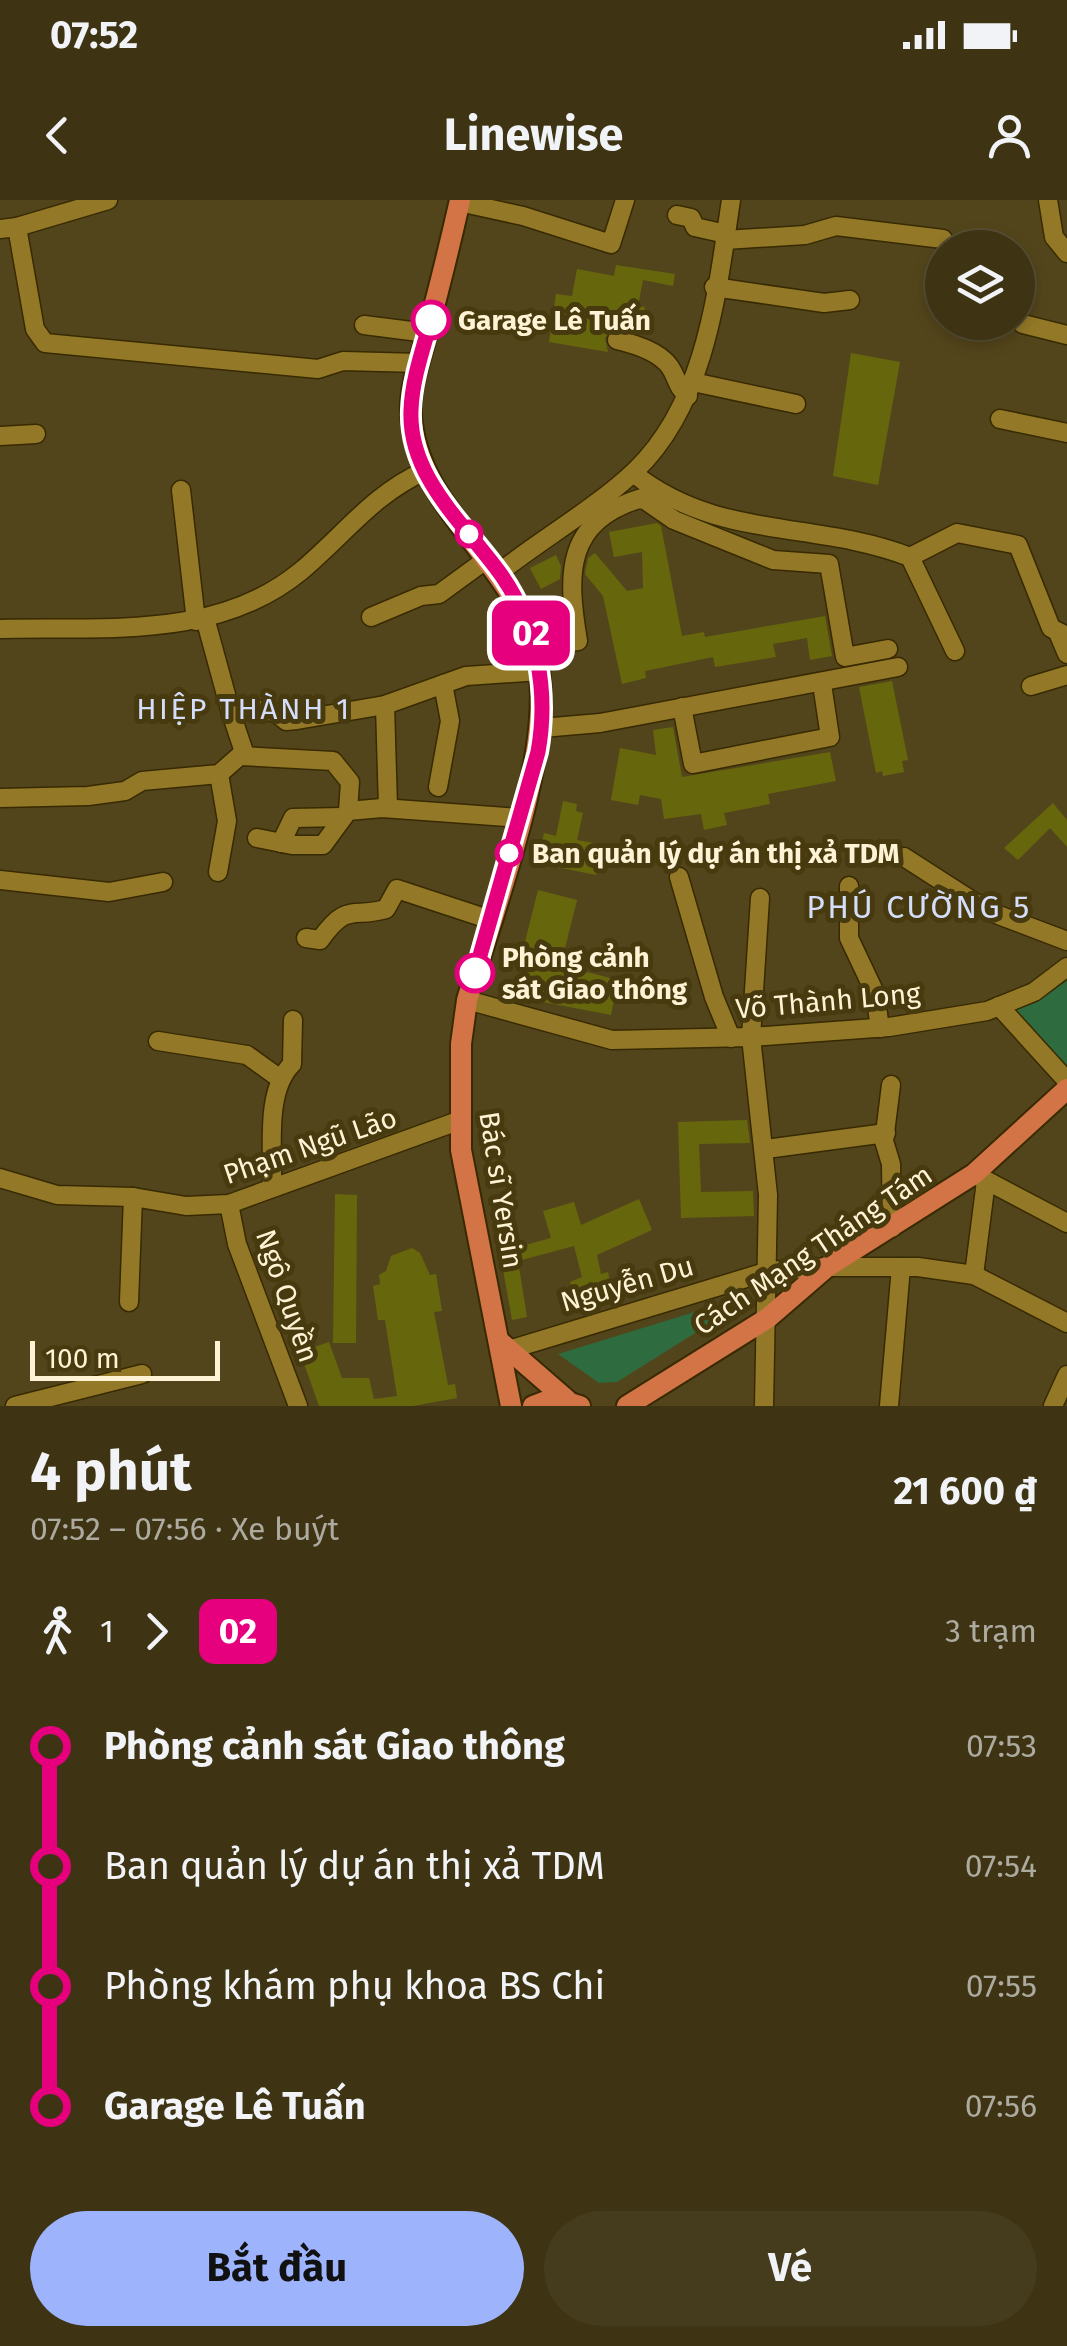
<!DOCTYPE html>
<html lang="vi">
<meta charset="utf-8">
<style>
body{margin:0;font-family:"Fira Sans",sans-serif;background:#453c1d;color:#f1f3f6;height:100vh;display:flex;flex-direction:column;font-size:38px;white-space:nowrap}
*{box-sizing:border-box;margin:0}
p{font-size:32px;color:#adaaa0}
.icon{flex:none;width:55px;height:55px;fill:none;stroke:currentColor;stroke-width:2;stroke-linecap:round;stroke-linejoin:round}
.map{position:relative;height:1206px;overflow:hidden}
.drawer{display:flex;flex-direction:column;background:#3e3414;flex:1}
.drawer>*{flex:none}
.badge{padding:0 20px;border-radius:15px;font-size:35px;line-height:65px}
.fabs{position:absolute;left:925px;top:30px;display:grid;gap:20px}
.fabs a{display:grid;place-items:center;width:110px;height:110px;border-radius:50%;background:#3e3414;box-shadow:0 5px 15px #0003,0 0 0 2px #574f34;font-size:50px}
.scale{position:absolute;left:30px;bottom:25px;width:190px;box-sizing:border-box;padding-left:10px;border:5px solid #fef3d4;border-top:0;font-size:28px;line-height:35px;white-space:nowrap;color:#fef3d4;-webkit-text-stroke:8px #483a0f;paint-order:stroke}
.map>.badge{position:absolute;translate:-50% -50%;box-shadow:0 0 0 5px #fff}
.legs{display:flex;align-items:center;gap:15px;height:110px;padding:0 30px;font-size:32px}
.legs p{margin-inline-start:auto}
.head{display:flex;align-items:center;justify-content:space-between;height:170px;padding:0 30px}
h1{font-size:55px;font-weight:700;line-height:75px}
.primary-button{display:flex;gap:20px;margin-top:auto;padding:20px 30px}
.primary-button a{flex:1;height:115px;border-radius:60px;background:#9db4fd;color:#111;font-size:40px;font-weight:700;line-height:115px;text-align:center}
.primary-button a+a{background:#453c1d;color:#f1f3f6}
ul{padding:0 30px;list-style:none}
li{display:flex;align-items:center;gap:35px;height:120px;font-size:38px}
li i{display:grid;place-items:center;width:15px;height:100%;margin:0 12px;background:currentColor}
li i::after{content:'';width:25px;height:25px;margin:-12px;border:8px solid;border-radius:50%;background:#3e3414}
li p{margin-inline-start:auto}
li:first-child i{background:linear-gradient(#0000 50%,currentColor 0)}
li:last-child i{background:linear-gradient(currentColor 50%,#0000 0)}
.status{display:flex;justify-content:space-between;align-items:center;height:70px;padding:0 50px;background:#3e3414;direction:ltr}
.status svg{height:28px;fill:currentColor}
header{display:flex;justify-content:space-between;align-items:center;height:130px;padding:0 30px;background:#3e3414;font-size:45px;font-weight:700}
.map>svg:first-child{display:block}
</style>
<div class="status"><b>07:52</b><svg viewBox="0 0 49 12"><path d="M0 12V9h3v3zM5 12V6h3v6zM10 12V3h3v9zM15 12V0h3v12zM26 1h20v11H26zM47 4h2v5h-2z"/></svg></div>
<header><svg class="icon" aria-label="back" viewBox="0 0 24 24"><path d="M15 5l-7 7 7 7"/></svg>Linewise<svg class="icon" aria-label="person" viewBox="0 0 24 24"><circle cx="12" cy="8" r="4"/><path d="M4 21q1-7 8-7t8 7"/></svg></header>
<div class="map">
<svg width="1067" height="1206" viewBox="0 0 1067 1206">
<rect width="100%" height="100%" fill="#53451b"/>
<!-- green -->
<g fill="#2e6b3f">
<path d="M1067 781V864L1060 872 1007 814Z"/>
<path d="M750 1095 751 1098 617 1182 599 1183 558 1154Z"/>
</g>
<!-- building -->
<g fill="#66670d">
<path d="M616 65 675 74 673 86 643 80 638 106 645 107 641 134 613 128 605 138 608 152 549 142 556 94 572 96 577 69 614 76Z"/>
<path d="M851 153 900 162 878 285 833 276Z"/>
<path d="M657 323 661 326 682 436 704 432 705 437 825 416 832 456 810 460 807 438 773 444 776 457 715 467 713 457 645 471 646 478 622 484 603 396 585 374 588 358 595 353 627 391 643 388 642 352 614 357 609 332Z"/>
<path d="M556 355 561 366 560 379 541 389 530 368Z"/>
<path d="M892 481 908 560 902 561 904 572 883 576 882 571 876 573 859 487Z"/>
<path d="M673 527 682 577 830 552 836 581 768 594 770 604 724 613 727 625 704 630 701 614 664 619 661 599 640 595 638 605 611 600 620 548 656 555 653 530Z"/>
<path d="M563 601 577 604 576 611 583 613 577 640 621 648 617 666 599 662 596 675 537 663 544 633 556 636Z"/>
<path d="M1053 603 1067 620V647L1050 628 1018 660 1004 648Z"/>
<path d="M538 690 577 700 564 752 571 768 614 779 617 785 611 815 538 801 519 766Z"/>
<path d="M747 920 750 943 699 944 701 992 753 991 754 1016 681 1018 678 922Z"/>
<path d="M335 994 357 995 356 1143H333Z"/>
<path d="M639 999 652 1030 597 1055 601 1074 608 1072 613 1095 576 1104 570 1082 582 1077 574 1046 518 1061 527 1117 512 1120 500 1052 551 1038 543 1011 574 1002 581 1025Z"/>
<path d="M412 1048 420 1053 430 1075 436 1074 442 1111 434 1112 448 1185 455 1184 457 1198 413 1206H319L300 1152 329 1142 342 1178H369L374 1199 397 1196 385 1120H378L373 1086 380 1084 379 1075 386 1071 391 1056Z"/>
</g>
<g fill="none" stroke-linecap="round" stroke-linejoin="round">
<!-- minor casing -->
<g stroke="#382a00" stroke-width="21">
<g id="minor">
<path d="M1048 0 1054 37 1067 53"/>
<path d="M459 2 523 16 611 44 625 0"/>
<path d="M677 15 691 18 695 27 726 34"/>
<path d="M17 27 108 0"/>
<path d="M0 29 17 27 35 129 45 143 318 169 343 161 419 163"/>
<path d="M725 40 805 35 836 26 943 39"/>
<path d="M714 87 824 103 850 100"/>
<path d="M1023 124 1067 135"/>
<path d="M364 125 427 133"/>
<path d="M617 140C634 144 659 151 670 167 678 179 676 186 688 196"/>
<path d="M693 182 796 204"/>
<path d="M1000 219 1067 233"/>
<path d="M0 236 36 234"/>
<path d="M633 273C718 341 815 320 910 357L955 451"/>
<path d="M181 290 196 421"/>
<path d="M910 357 957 333 1018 345 1051 428 1067 436"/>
<path d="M500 372C542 339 597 307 635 271 706 203 717 93 731 0"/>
<path d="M371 417 421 396 439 394 487 359"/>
<path d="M205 418 231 513C253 511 269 504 286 521L297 520 385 505 466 476 540 471"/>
<path d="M0 429C103 426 216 441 301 371 343 336 374 293 425 271"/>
<path d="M1059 435 1067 454"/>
<path d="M535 447 578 441C567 375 564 321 642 298L674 320 773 360 829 364 845 457 888 449"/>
<path d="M1031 486 1067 475"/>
<path d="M385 505 388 608"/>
<path d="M682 507 693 564 830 537 822 484"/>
<path d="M542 528 600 523 898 467"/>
<path d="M241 556 333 561 350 582 348 611"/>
<path d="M438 587 450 521 443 484"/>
<path d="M0 598 88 596 125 591 142 581 219 574 244 552 231 513"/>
<path d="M257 638 292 645H323L348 611 382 608 519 618"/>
<path d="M281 643 293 618 343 617"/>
<path d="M904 657 988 711 1067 741"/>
<path d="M218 672 227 621 219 574"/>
<path d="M679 677 714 797 731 838"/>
<path d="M0 680 109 692 163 682"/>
<path d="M849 686V738L875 793 880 828"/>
<path d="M760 698 751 837 768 995 764 1206"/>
<path d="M306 738 320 740C348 701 352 719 386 709L397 689 491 720"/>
<path d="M467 800 612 840 751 837 889 827 987 811 1034 792 1067 767"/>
<path d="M999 806 1067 881"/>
<path d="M158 841 247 855 279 878"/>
<path d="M891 885 884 941 891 964 892 1028"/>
<path d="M766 949 886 933"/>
<path d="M974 974 1067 1023"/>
<path d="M0 978 57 995 133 997 186 1006 229 1004 458 921"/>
<path d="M272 985C273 947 265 891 292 864L293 820"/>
<path d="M229 1004 237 1044 298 1206"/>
<path d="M974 1075 986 981"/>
<path d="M129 1102 133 997"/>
<path d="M502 1152 769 1071 827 1067H918L974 1075 1067 1123"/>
<path d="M15 1206 142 1174"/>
<path d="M889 1206 901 1067"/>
<path d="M1053 1206 1067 1175"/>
</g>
</g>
<!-- major casing -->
<g stroke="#382a00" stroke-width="24">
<g id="major">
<path d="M460 0C450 44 439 89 427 133 421 158 409 188 411 215 418 315 525 368 539 468 552 560 494 708 467 800L461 844V950L511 1206"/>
<path d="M499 1141 567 1200"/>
<path d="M533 1206 554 1198 580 1206"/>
<path d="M627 1206 768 1118 827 1067 974 974 1067 889"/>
</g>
</g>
<!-- minor -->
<use href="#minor" stroke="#937927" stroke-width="18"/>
<!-- major -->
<use href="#major" stroke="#d37447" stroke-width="20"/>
</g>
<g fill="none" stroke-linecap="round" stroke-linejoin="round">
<!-- line-1 casing -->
<g stroke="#fff" stroke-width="22">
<path id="line-1" d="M431 120C423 149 412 180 411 210 408 278 466 325 502 376 537 427 549 491 538 552L475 773"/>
</g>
<!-- line-1 -->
<use href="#line-1" stroke="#e6007e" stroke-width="15"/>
</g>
<!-- markers -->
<g fill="#fff" stroke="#e6007e" stroke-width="5">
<circle cx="431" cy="120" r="18"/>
<circle cx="469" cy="334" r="12"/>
<circle cx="509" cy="653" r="12"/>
<circle cx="475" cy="773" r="18"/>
</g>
<g text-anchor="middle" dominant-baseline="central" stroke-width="10" stroke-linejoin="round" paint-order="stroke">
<!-- stop labels -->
<g font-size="28" font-weight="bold" fill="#fef3d4" stroke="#483a0f" text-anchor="start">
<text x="458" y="120">Garage Lê Tuấn</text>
<text x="532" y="653">Ban quản lý dự án thị xả TDM</text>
<text x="502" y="757">Phòng cảnh<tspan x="502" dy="32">sát Giao thông</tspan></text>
</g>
<!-- street labels -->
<g font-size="28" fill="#fef3d4" stroke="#483a0f">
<text transform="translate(828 801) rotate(-5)">Võ Thành Long</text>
<text transform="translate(310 946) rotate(-19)">Phạm Ngũ Lão</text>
<text transform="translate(501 990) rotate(81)">Bác sĩ Yersin</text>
<text transform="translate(813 1050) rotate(-34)">Cách Mạng Tháng Tám</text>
<text transform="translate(627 1084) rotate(-16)">Nguyễn Du</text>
<text transform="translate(287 1096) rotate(71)">Ngô Quyền</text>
</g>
<!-- neighbourhood labels -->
<g font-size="30" letter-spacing="2.5" fill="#d4ddf9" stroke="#483a0f">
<text x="244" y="509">HIỆP THÀNH 1</text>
</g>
<!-- quarter labels -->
<g font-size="32" letter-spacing="2.5" fill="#d4ddf9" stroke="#483a0f">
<text x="919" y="707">PHÚ CƯỜNG 5</text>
</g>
</g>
</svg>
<div class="fabs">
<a><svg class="icon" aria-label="layers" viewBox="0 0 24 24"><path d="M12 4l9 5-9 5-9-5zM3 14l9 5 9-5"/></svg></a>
</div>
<div class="scale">100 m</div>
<b class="badge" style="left:531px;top:433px;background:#e6007e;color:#fff">02</b>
</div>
<section class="drawer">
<div class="head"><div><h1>4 phút</h1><p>07:52 – 07:56 · Xe buýt</p></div><b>21 600 ₫</b></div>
<div class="legs"><svg class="icon" aria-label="walk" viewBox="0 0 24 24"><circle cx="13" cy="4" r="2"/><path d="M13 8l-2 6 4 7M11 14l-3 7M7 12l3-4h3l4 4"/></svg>1<svg class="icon" aria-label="forward" viewBox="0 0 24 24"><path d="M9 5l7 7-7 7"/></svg><b class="badge" style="background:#e6007e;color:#fff">02</b><p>3 trạm</p></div>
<ul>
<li><i style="color:#e6007e"></i><b>Phòng cảnh sát Giao thông</b><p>07:53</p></li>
<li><i style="color:#e6007e"></i><span>Ban quản lý dự án thị xả TDM</span><p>07:54</p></li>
<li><i style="color:#e6007e"></i><span>Phòng khám phụ khoa BS Chi</span><p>07:55</p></li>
<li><i style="color:#e6007e"></i><b>Garage Lê Tuấn</b><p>07:56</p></li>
</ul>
<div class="primary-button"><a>Bắt đầu</a><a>Vé</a></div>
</section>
